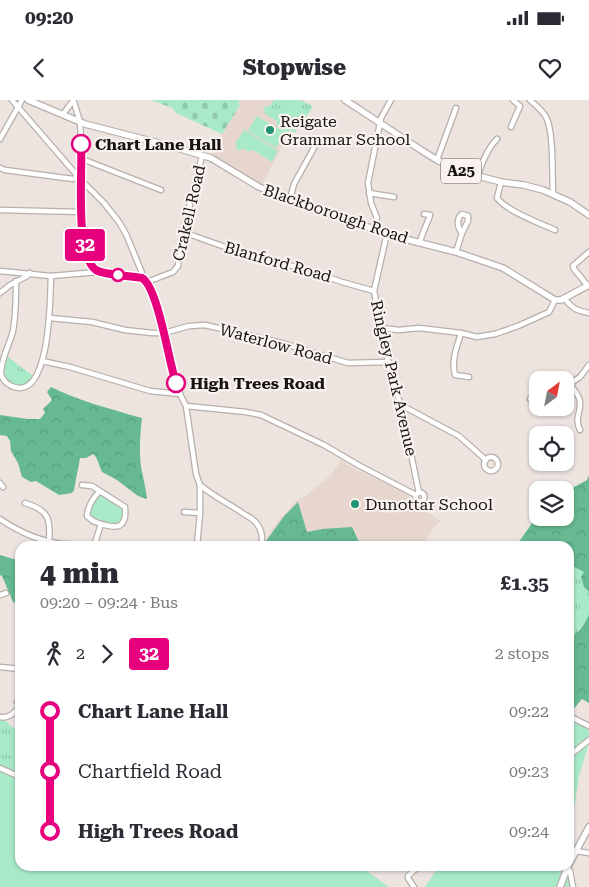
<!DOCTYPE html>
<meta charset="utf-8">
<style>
body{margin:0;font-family:"Roboto Serif",serif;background:#f7f7f7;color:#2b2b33;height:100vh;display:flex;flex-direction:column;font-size:19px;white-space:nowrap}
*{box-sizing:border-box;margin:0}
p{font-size:16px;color:#7c7c81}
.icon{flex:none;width:28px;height:28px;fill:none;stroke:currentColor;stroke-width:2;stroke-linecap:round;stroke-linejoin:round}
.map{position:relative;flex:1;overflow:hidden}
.sheet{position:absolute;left:15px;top:441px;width:559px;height:330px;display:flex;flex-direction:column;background:#fff;border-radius:15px;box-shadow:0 1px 4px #0004}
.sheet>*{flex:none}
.badge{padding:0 10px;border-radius:4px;font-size:18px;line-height:32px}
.needle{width:32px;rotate:32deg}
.fabs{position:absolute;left:529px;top:271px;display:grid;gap:10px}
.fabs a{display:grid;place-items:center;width:45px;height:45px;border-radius:10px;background:#fff;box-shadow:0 1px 4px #0004;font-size:25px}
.map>.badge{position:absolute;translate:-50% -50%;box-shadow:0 0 0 2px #fff}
.legs{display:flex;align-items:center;gap:8px;height:55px;padding:0 25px;font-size:16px}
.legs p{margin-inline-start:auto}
.overview{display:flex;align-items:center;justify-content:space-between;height:85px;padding:0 25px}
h1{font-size:28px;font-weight:800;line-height:38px}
ul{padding:0 25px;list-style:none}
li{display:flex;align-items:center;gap:18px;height:60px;font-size:19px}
li i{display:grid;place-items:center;width:8px;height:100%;margin:0 6px;background:currentColor}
li i::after{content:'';width:12px;height:12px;margin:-6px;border:4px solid;border-radius:50%;background:#fff}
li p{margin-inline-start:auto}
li:first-child i{background:linear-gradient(#0000 50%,currentColor 0)}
li:last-child i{background:linear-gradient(currentColor 50%,#0000 0)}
.status{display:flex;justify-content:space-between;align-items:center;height:35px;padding:0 25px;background:#fff;direction:ltr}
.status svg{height:14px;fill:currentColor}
header{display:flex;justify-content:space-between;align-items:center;height:65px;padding:0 25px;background:#fff;font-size:22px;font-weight:800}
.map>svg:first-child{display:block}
</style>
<div class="status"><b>09:20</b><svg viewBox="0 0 49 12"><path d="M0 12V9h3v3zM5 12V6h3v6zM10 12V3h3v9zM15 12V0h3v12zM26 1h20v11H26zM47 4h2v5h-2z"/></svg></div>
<header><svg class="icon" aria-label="back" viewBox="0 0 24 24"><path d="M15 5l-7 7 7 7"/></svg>Stopwise<svg class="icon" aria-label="heart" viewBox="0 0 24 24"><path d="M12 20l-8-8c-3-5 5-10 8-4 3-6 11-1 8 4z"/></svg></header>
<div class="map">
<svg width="589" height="787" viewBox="0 0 589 787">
<defs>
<pattern id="grass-tufts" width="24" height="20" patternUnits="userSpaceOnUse" patternTransform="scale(1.25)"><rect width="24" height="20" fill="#a8eac8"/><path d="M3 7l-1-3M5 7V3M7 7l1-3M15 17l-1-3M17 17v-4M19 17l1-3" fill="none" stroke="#90c8ab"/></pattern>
<pattern id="forest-crowns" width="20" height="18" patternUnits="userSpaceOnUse" patternTransform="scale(1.25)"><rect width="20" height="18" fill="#66b992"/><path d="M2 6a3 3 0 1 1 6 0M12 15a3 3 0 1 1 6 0" fill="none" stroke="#589e7d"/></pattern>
<pattern id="cemetery-stones" width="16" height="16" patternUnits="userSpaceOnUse" patternTransform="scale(1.25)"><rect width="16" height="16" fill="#a8eac8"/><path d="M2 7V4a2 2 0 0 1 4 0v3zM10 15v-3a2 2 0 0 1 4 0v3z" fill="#90c8ab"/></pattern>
</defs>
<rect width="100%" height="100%" fill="#ede4e0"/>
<!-- built -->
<g fill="#e6d6ce">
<path d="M240 0H305L304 2 313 6 301 25H299L295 33 290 31 262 85 213 54 217 43 240 5 238 4Z"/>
<path d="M341 360 353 368 407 394 422 411 424 412 425 410 441 421 434 427 424 443 423 446H274L266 441 270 432 280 418 285 415 296 401 304 397 331 375Z"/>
</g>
<!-- grass -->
<g fill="url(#grass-tufts)">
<path d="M274 0H299L313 6 301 25H299L295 33 290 30 287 35 279 30 280 27 276 25 278 22 264 13 265 12 263 10 267 6H270Z"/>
<path d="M8 257 33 276C31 279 29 283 24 285 15 288 3 279 4 269 4 265 6 260 8 257Z"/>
<path d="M572 466 584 472V487L589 492V514L587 520 579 529 577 534 571 537H569V467Z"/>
<path d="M0 619H3L4 621H6L13 628H20V652L16 658 20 661V674L0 665Z"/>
</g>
<!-- forest -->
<g fill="url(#forest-crowns)">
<path d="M51 287C77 300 113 310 142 318 140 334 139 351 141 367 143 378 146 388 147 399L138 396 117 380 102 372 96 357 93 354 86 358H80L74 390 72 393 59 395 36 381 31 382 22 377 18 363 11 351 10 341 7 336 0 335V315L28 319H40L45 313 43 309 52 300 47 292Z"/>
<path d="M589 375V492L584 487 581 477 584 472 572 466 569 467V446H516L537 416 538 418H565V392L587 380Z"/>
<path d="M298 402 307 432 322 429 352 427 361 446H274L266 441 285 415Z"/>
<path d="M0 455 20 461V505L13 502 2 476 0 475Z"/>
<path d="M589 514V603L582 599 571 612 572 616 569 614V537H571C579 532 586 523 589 514Z"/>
</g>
<!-- cemetery -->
<path fill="url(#cemetery-stones)" d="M151 0H240L238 3 240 5 222 34 176 13 172 8Z"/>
<!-- park -->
<g fill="#a8eac8">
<path d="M257 16 285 33 276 48 248 31Z"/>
<path d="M244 30 278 51 272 62 253 50 252 51 250 50 249 52 242 48 240 51 236 48 237 46 235 44Z"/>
<path d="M99 394 122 408 123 418 118 425 114 426 99 421 91 416 89 411Z"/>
<path d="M573 622 589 628V643L579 676 572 722V737L569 749V638Z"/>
<path d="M0 669 20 678V766H360L389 787H0Z"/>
<path d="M439 766H563L562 771 570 775 571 787H425Z"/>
</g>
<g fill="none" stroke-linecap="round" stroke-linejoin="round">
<!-- minor casing -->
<g stroke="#b7afab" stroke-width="7">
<g id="minor">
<path d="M12 0 81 80 104 103 119 122 126 134 142 173V178"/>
<path d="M530 0C535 5 542 10 546 17 554 32 552 75 553 94"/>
<path d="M74 2 80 22 82 59 81 80V112L84 143 88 160 91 165 99 171 142 178 147 182 154 198 164 233 175 280 180 294 186 306 196 374 200 385V413L197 446"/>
<path d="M63 14 73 1"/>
<path d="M511 27 520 6 513 0"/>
<path d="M0 39 22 0"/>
<path d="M82 59 161 90"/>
<path d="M437 60 456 8"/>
<path d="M0 68 5 70 73 79 78 77"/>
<path d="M478 76C481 64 488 48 497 39"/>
<path d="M501 82 497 98C507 111 539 123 555 130"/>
<path d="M369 93 394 97"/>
<path d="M290 99 294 84 315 46"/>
<path d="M0 110 81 112"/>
<path d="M462 114 468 116V121L462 133C457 127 456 119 462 114Z"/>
<path d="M373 129 376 121 377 118 371 103 368 83 381 18 391 0"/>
<path d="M183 132 245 154 304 169 342 182 374 191"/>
<path d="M387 133 374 191 392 282 401 305 419 393"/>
<path d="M420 142C422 133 427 125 430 115L424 114"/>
<path d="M456 152 462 133"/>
<path d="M0 171 51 176 98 172"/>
<path d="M16 181C16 198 16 214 13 231 10 243 0 262 1 274 3 281 8 285 14 287 51 299 50 196 51 176"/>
<path d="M147 182 173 172 178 166 183 132 202 56"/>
<path d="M588 186 574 169 573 166 589 152"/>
<path d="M0 193 10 185 27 176 30 173"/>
<path d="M564 198C573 209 575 210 589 213"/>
<path d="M50 218 92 222 125 230 152 233H164L189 226 205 225 282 243 348 263 389 262"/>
<path d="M382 228 399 230 419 228 461 233 477 237 495 234 518 226 549 212 555 200"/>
<path d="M461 233C457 247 451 260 455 275L469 277"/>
<path d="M42 261 70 267 150 291 180 294"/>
<path d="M570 284C573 289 580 296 580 302 581 314 574 317 580 330"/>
<path d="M565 287 580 277 589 265"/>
<path d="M530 299 538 298"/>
<path d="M401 305 459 336 486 360"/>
<path d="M186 306 246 312 261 315 324 345 360 366 416 395"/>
<circle cx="491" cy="364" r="7"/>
<path d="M0 383 3 387"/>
<path d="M82 385 92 386 125 407C125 410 126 417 124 420 121 430 109 426 101 424L94 446"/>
<path d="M200 385C214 397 230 404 244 414 249 417 254 419 257 424 262 430 263 439 261 446"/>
<path d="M99 392C92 399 88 406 87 416L93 421 101 424"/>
<circle cx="420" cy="397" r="4.5"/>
<path d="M25 403C48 410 51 418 49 441"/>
<path d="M184 412 200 413"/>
<path d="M0 419C19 432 40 441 62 444 70 445 78 444 86 446"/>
<path d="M0 495 6 493"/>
<path d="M0 567 20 569"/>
<path d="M569 616 589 626"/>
<path d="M0 617C9 619 14 613 20 606L17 602"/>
<path d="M569 656 589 640"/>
<path d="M0 668 20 677"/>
<path d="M569 750 589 753"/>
<path d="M567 768 570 771 573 787"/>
<path d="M414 787 408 778V776L419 766"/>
</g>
</g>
<!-- major casing -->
<g stroke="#b7afab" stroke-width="8">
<g id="major">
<path d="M28 0 85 24 174 47 211 58 259 87 362 125 401 138 456 152 503 168 555 200H561L589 185"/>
<path d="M345 0 421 50 437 60 459 71 501 82 524 85 543 90 570 102 589 115"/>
<path d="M569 764 589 727"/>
<path d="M560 787 568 766"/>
</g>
</g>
<!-- minor -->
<use href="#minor" stroke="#fff" stroke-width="4.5"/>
<!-- major -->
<use href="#major" stroke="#fff" stroke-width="5.5"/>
</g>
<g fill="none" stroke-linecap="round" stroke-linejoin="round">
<!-- line-1 casing -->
<g stroke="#fff" stroke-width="11">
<path id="line-1" d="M81 44C83 70 74 155 96 170 104 175 131 176 142 178 158 187 169 263 176 283"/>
</g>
<!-- line-1 -->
<use href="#line-1" stroke="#e6007e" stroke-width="8"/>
</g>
<!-- markers -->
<g fill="#219375" stroke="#faf2ee" stroke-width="2">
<circle cx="270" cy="30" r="5"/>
<circle cx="355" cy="404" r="5"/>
</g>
<g fill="#fff" stroke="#e6007e" stroke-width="2.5">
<circle cx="81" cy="44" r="9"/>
<circle cx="118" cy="175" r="6"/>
<circle cx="176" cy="283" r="9"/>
</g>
<g text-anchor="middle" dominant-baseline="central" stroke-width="4.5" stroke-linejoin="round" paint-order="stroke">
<!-- shield labels -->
<rect fill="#faf2ee" stroke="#5a5654" stroke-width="1" x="441" y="58.5" width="40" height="25" rx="4"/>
<g font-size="15" font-weight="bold" fill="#161312">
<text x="461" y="71">A25</text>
</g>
<!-- poi labels -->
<g font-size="16" fill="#161312" stroke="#faf2ee" text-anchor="start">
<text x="280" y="21">Reigate<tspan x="280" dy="18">Grammar School</tspan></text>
<text x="365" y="404">Dunottar School</text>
</g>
<!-- stop labels -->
<g font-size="16" font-weight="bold" fill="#161312" stroke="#faf2ee" text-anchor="start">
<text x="95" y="44">Chart Lane Hall</text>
<text x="190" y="283">High Trees Road</text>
</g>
<!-- street labels -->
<g font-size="16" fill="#161312" stroke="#faf2ee">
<text transform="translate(189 113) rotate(-77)">Crakell Road</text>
<text transform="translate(336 114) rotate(19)">Blackborough Road</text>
<text transform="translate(278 162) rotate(16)">Blanford Road</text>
<text transform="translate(276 244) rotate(15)">Waterlow Road</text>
<text transform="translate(394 278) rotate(77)">Ringley Park Avenue</text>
</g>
</g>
</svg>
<div class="fabs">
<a><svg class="needle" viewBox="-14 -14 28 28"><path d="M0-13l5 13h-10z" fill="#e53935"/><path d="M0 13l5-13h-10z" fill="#7c7c81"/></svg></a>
<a><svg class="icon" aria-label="locate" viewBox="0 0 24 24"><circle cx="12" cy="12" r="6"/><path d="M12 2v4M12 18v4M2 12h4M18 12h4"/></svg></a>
<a><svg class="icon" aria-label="layers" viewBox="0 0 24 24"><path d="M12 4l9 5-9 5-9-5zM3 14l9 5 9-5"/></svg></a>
</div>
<b class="badge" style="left:85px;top:145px;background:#e6007e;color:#fff">32</b>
<section class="sheet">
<div class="overview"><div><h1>4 min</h1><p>09:20 – 09:24 · Bus</p></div><b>£1.35</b></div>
<div class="legs"><svg class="icon" aria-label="walk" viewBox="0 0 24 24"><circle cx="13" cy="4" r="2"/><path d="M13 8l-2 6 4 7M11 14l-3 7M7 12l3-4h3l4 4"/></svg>2<svg class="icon" aria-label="forward" viewBox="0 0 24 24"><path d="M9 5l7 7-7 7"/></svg><b class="badge" style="background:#e6007e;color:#fff">32</b><p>2 stops</p></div>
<ul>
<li><i style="color:#e6007e"></i><b>Chart Lane Hall</b><p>09:22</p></li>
<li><i style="color:#e6007e"></i><span>Chartfield Road</span><p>09:23</p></li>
<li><i style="color:#e6007e"></i><b>High Trees Road</b><p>09:24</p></li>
</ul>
</section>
</div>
